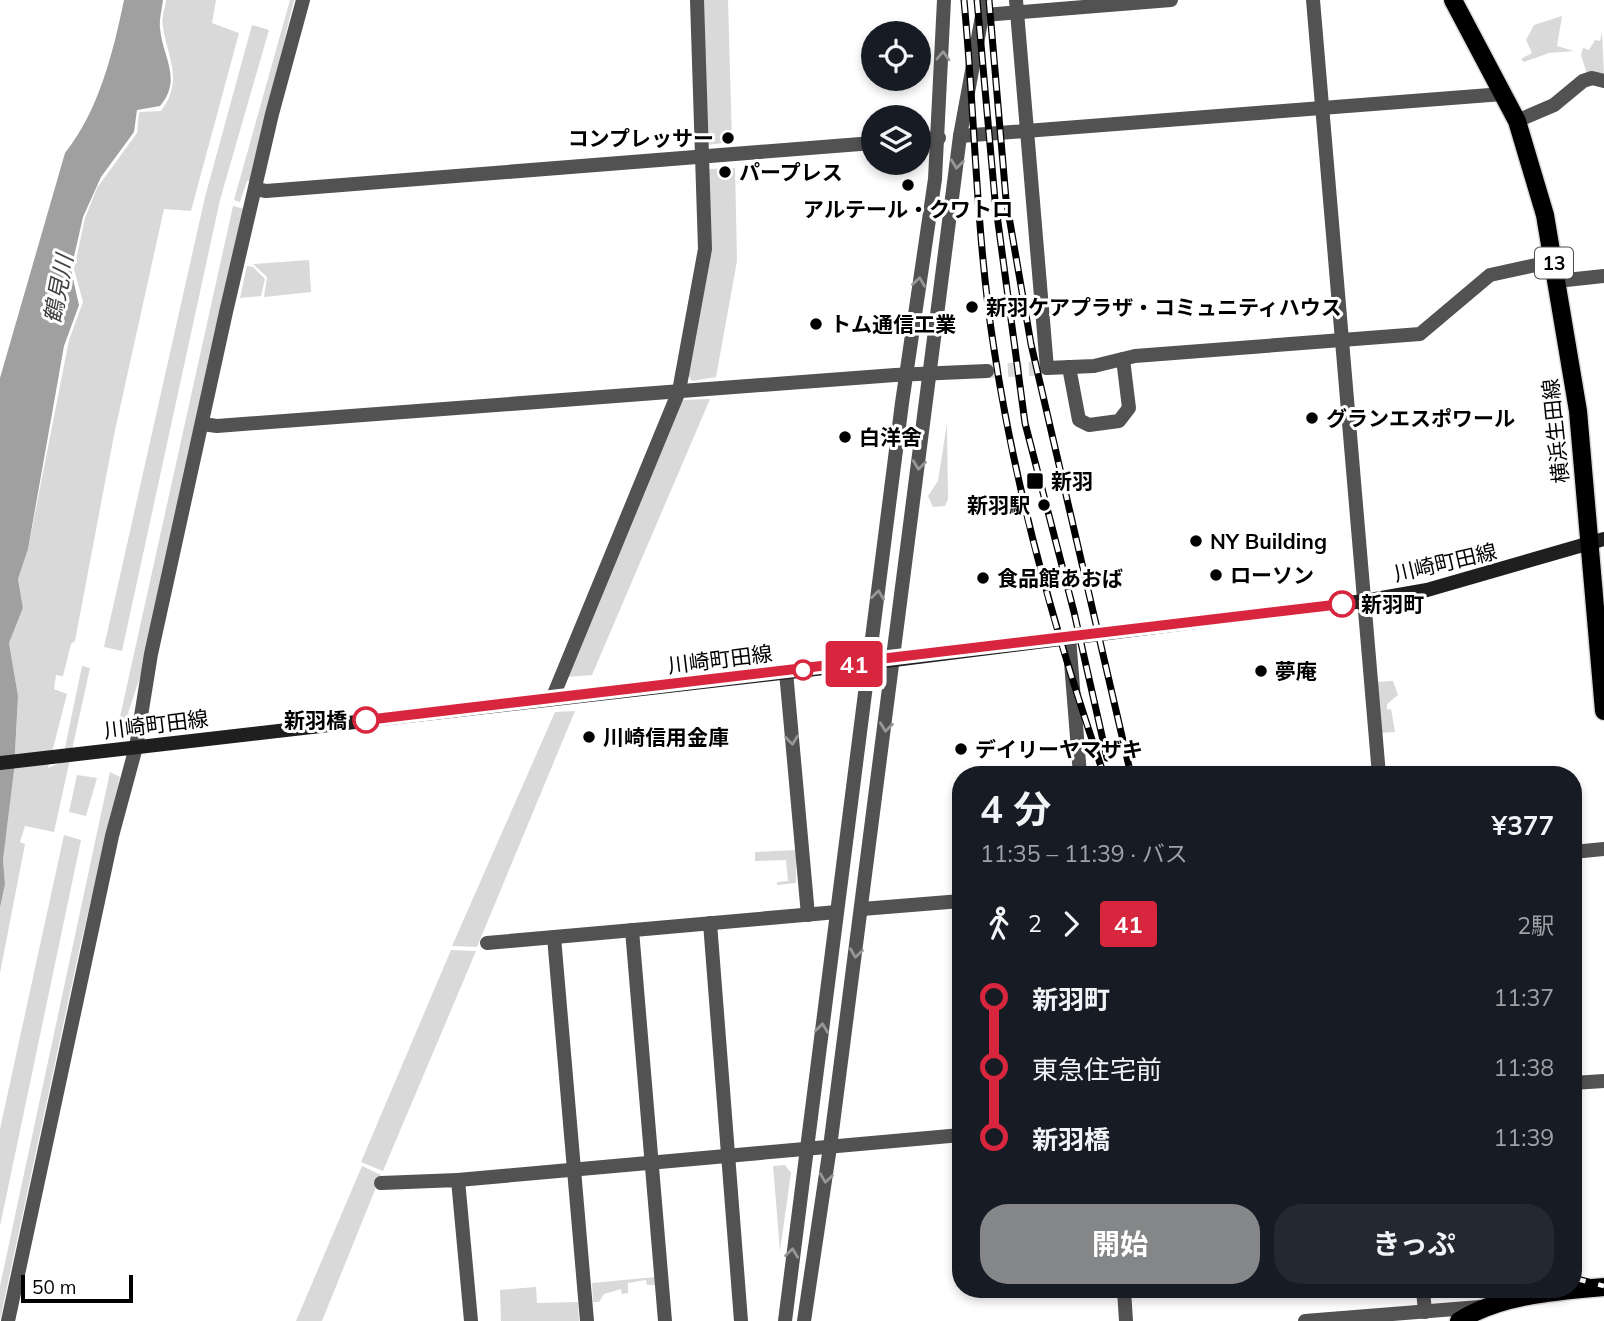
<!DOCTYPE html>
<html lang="ja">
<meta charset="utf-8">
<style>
body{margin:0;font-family:Mulish,"Noto Sans JP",sans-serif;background:#242831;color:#f1f3f6;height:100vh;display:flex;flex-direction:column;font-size:26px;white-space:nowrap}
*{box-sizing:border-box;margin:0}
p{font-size:23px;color:#9ea1a6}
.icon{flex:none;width:38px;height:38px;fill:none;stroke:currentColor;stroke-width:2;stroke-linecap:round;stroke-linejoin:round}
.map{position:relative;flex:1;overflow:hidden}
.drawer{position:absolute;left:952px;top:766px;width:630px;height:532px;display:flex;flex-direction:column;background:#171b24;border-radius:28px;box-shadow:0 4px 10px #0003}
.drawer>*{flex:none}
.badge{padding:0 14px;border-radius:5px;font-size:24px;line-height:46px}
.tools{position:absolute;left:861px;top:21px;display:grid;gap:14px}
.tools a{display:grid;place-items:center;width:70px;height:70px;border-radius:50%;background:#171b24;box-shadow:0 4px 10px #0003;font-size:35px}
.scale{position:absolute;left:21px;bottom:18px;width:112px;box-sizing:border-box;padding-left:7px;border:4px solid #000;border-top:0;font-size:19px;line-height:24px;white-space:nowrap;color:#000;-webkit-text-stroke:5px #fff;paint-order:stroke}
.map>.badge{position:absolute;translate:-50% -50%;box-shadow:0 0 0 4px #fff}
.legs{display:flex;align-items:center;gap:10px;height:77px;padding:0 28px;font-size:23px}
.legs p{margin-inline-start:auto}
.head{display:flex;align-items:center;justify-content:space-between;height:119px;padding:0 28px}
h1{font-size:38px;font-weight:700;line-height:52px}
.cta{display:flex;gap:14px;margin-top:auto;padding:14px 28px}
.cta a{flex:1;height:80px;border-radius:28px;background:#858687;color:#fff;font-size:28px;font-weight:700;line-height:80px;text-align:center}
.cta a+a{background:#242831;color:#f1f3f6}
ul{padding:0 28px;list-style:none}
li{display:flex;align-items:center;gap:24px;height:70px;font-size:26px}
li i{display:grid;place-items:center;width:10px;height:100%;margin:0 9px;background:currentColor}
li i::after{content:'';width:18px;height:18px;margin:-9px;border:5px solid;border-radius:50%;background:#171b24}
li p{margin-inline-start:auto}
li:first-child i{background:linear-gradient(#0000 50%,currentColor 0)}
li:last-child i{background:linear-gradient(currentColor 50%,#0000 0)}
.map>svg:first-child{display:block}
</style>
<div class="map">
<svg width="1604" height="1321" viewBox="0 0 1604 1321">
<rect width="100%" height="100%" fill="#fff"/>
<!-- green -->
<g fill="#d9d9d9">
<path d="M166 0H216L212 23 239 33 191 211 164 209 114 435 75 641 71 644 63 676 56 675 54 689 67 694 48 768 62 762 82 666 90 668 54 832 25 826 20 842 25 844 0 973V908L5 884 3 860 14 771 18 696 9 643 23 608 18 579 28 549 69 340 83 302 74 269 85 218 97 188 137 133 139 112 161 111C184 80 168 60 163 27 161 19 165 8 166 0Z"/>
<path d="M290 0H294L250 181H247L240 202 234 200Z"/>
<path d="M703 0H728L732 142 707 145Z"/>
<path d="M1562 16 1557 46 1574 51 1549 53 1524 62 1521 59 1532 53 1526 40 1534 25Z"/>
<path d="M252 25 269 30 220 200 122 651 104 647 205 197Z"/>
<path d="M1602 32 1604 76 1587 74 1581 55 1583 48 1589 50 1595 40 1600 41Z"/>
<path d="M735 168 737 261 716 377 692 381 686 373 708 169Z"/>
<path d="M233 206 244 209 142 671 124 725 118 726Z"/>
<path d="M309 260 311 292 264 297 267 277 253 264Z"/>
<path d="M247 266 253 267 265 279 261 296 240 298Z"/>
<path d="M710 399 592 675 567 677 682 400Z"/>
<path d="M947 423 948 499 945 506 933 507 928 496 938 481Z"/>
<path d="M1393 681 1398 695 1387 704V710L1391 709 1395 732 1379 733 1375 682Z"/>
<path d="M575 711 477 947 452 946 555 712Z"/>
<path d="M110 772 120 777 79 951 0 1320V1286Z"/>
<path d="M77 775 97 778 86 816 69 812Z"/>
<path d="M64 835 81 840 0 1226V1129Z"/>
<path d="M796 850V883L777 885V882L788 881 786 860 755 861V852Z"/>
<path d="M451 950 476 951 383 1171 361 1162Z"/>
<path d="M785 1165 791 1173 780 1251 773 1166Z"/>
<path d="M362 1166 381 1175 322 1321H296Z"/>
<path d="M655 1277 656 1285H647L646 1280 628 1283V1293L622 1294 621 1289 604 1294 599 1302H593L592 1283Z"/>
<path d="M536 1287 537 1303 578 1302 579 1321H501L500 1290Z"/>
</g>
<!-- water -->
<path fill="#a0a0a0" d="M124 0H163C162 9 159 19 160 28 162 56 183 79 160 106L137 110 134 132 101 177 83 217 71 270 79 305 64 346 28 549 18 579 23 608 9 643 18 696 14 771 3 860 5 884 0 908V378L65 153C99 110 113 53 124 0Z"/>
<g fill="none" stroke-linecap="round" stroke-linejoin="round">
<!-- tertiary-tunnel -->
<path stroke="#d9d9d9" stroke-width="14" stroke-dasharray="14 7" stroke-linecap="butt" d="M987 371 1047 368"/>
<!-- primary casing -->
<g stroke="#dbdbdb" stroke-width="21">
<g id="primary">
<path d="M1453 0 1517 121 1545 215 1578 411 1604 711"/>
<path d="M1459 1321C1499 1295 1557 1291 1604 1287"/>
</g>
</g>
<!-- minor -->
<g stroke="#525252" stroke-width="14">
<path d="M1016 0 1047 368"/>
<path d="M1313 0 1379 775"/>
<path d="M984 15 1171 0"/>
<path d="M1517 121 1554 105 1583 81 1592 78 1604 81"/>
<path d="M960 136 1503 94"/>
<path d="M919 140 939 138"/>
<path d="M255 189 266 191 873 143"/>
<path d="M1557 281 1604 276"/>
<path d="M1069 367 1079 420 1089 425 1119 421 1129 408 1123 359"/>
<path d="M1069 637 1080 775"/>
<path d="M786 672 808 915"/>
<path d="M552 699 679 391 705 249 697 0"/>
<path d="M1573 852 1604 849"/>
<path d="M862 909 961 901"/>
<path d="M710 923 741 1321"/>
<path d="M632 930 665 1321"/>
<path d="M554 937 587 1321"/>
<path d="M381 1183 458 1180 471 1321"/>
<path d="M1124 1290 1126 1321"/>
<path d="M1423 1290 1425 1312"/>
<path d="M8 1321 112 836 136 747 151 654 226 312 272 114 303 0"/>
</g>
<!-- tertiary -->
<g stroke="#525252" stroke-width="14">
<path d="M1047 368 1094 366 1135 356 1420 334 1490 275 1554 261"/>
<path d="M202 424 217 426 895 375 987 371"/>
<path d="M487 943 837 912"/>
<path d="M1573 1083 1604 1081"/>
<path d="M458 1180 961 1135"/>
<path d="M785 1321 902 403 935 179 944 0"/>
<path d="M804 1321 830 1147 960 136 985 0"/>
<path d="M1305 1321 1480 1307"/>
</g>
<!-- secondary -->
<path stroke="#1f1f1f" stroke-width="14" d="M0 763 894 660 1364 601 1427 590 1604 539"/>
<!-- primary -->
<use href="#primary" stroke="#000" stroke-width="18"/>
<!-- rail casing -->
<g stroke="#000" stroke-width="7">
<g id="rail">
<path d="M964 0C975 116 976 234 994 349 1016 495 1056 636 1104 775"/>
<path d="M977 0 995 200 1025 423 1074 612 1107 758"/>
<path d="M989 0 1006 199 1031 344 1131 775"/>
<path d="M1573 1278 1604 1286"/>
</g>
</g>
<!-- rail -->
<use href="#rail" stroke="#fff" stroke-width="4.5" stroke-dasharray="13" stroke-linecap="butt"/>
</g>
<!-- one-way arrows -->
<defs><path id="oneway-chevron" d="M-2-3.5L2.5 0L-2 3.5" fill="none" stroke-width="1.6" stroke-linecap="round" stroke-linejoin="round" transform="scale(1.75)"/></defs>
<g stroke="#979797">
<use href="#oneway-chevron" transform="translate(943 56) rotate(-87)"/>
<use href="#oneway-chevron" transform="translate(957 164) rotate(97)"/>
<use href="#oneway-chevron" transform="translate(919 282) rotate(-82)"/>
<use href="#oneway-chevron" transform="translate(919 465) rotate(97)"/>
<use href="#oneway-chevron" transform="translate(878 595) rotate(-83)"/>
<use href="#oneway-chevron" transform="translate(886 727) rotate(97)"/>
<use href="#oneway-chevron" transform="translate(792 740) rotate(84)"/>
<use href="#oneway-chevron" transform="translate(856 953) rotate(98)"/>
<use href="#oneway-chevron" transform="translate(822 1028) rotate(-83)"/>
<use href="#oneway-chevron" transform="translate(826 1178) rotate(98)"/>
<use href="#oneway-chevron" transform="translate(792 1253) rotate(-83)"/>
</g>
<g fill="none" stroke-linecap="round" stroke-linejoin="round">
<!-- line-1 casing -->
<g stroke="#fff" stroke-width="16">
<path id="line-1" d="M366 720 1342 604"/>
</g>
<!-- line-1 -->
<use href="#line-1" stroke="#d7263d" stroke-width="10"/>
</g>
<!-- markers -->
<g fill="#000" stroke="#fff" stroke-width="2.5">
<circle cx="728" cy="138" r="7"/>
<circle cx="725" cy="172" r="7"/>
<circle cx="908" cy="185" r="7"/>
<circle cx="972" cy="307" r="7"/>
<circle cx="816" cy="324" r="7"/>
<circle cx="1312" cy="418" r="7"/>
<circle cx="845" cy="437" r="7"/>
<rect x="1026" y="472" width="18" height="18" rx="3.5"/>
<circle cx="1044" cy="505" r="7"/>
<circle cx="1196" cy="541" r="7"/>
<circle cx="1216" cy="575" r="7"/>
<circle cx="983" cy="578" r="7"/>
<circle cx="1261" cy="671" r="7"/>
<circle cx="589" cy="737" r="7"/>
<circle cx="961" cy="749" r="7"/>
</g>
<g fill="#fff" stroke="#d7263d" stroke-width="3.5">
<circle cx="1342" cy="604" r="12"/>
<circle cx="803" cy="670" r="9"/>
<circle cx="366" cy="720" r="12"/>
</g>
<g text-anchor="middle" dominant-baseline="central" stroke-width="6" stroke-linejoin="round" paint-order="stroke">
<!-- shield labels -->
<rect fill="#fff" stroke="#4c4c4c" stroke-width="2" x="1535" y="247.5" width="38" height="31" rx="5"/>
<g font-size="19" font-weight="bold" fill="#000">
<text x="1554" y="263">13</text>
</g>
<!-- poi labels -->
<g font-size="21" font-weight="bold" fill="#000" stroke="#fff" text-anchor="start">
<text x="714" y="138" text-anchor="end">コンプレッサー</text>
<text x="739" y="172">パープレス</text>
<text x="908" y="209" text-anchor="middle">アルテール・クワトロ</text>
<text x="986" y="307">新羽ケアプラザ・コミュニティハウス</text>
<text x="830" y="324">トム通信工業</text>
<text x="1326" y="418">グランエスポワール</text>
<text x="859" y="437">白洋舍</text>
<text x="1051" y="481">新羽</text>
<text x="1030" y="505" text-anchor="end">新羽駅</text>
<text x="1210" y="541">NY Building</text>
<text x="1230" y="575">ローソン</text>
<text x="997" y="578">食品館あおば</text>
<text x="1275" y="671">夢庵</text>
<text x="603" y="737">川崎信用金庫</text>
<text x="975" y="749">デイリーヤマザキ</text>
</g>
<!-- street labels -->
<g font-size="21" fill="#000" stroke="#fff">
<text transform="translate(1555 431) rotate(-96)">横浜生田線</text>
<text transform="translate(1445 562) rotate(-13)">川崎町田線</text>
<text transform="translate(720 659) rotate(-7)">川崎町田線</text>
<text transform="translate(156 724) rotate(-7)">川崎町田線</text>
</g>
<!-- stop labels -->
<g font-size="21" font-weight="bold" fill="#000" stroke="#fff" text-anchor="start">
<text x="1361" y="604">新羽町</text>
<text x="347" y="720" text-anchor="end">新羽橋</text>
</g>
<!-- water labels -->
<g font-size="23" font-style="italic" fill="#414141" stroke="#fff">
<text transform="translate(58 289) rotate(-79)">鶴見川</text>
</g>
</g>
</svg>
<div class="tools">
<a><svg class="icon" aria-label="locate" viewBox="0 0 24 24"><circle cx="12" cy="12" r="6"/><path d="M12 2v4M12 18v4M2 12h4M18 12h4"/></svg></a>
<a><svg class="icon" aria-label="layers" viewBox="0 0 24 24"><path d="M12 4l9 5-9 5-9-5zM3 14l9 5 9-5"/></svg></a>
</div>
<div class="scale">50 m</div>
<b class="badge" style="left:854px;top:664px;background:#d7263d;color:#fff">41</b>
<section class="drawer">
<div class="head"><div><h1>4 分</h1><p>11:35 – 11:39 · バス</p></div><b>¥377</b></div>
<div class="legs"><svg class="icon" aria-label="walk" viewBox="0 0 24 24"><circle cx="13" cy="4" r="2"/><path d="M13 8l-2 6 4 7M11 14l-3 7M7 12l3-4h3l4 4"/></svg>2<svg class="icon" aria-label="forward" viewBox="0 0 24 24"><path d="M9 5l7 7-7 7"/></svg><b class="badge" style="background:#d7263d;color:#fff">41</b><p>2駅</p></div>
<ul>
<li><i style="color:#d7263d"></i><b>新羽町</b><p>11:37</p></li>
<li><i style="color:#d7263d"></i><span>東急住宅前</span><p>11:38</p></li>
<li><i style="color:#d7263d"></i><b>新羽橋</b><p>11:39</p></li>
</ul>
<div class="cta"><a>開始</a><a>きっぷ</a></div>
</section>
</div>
